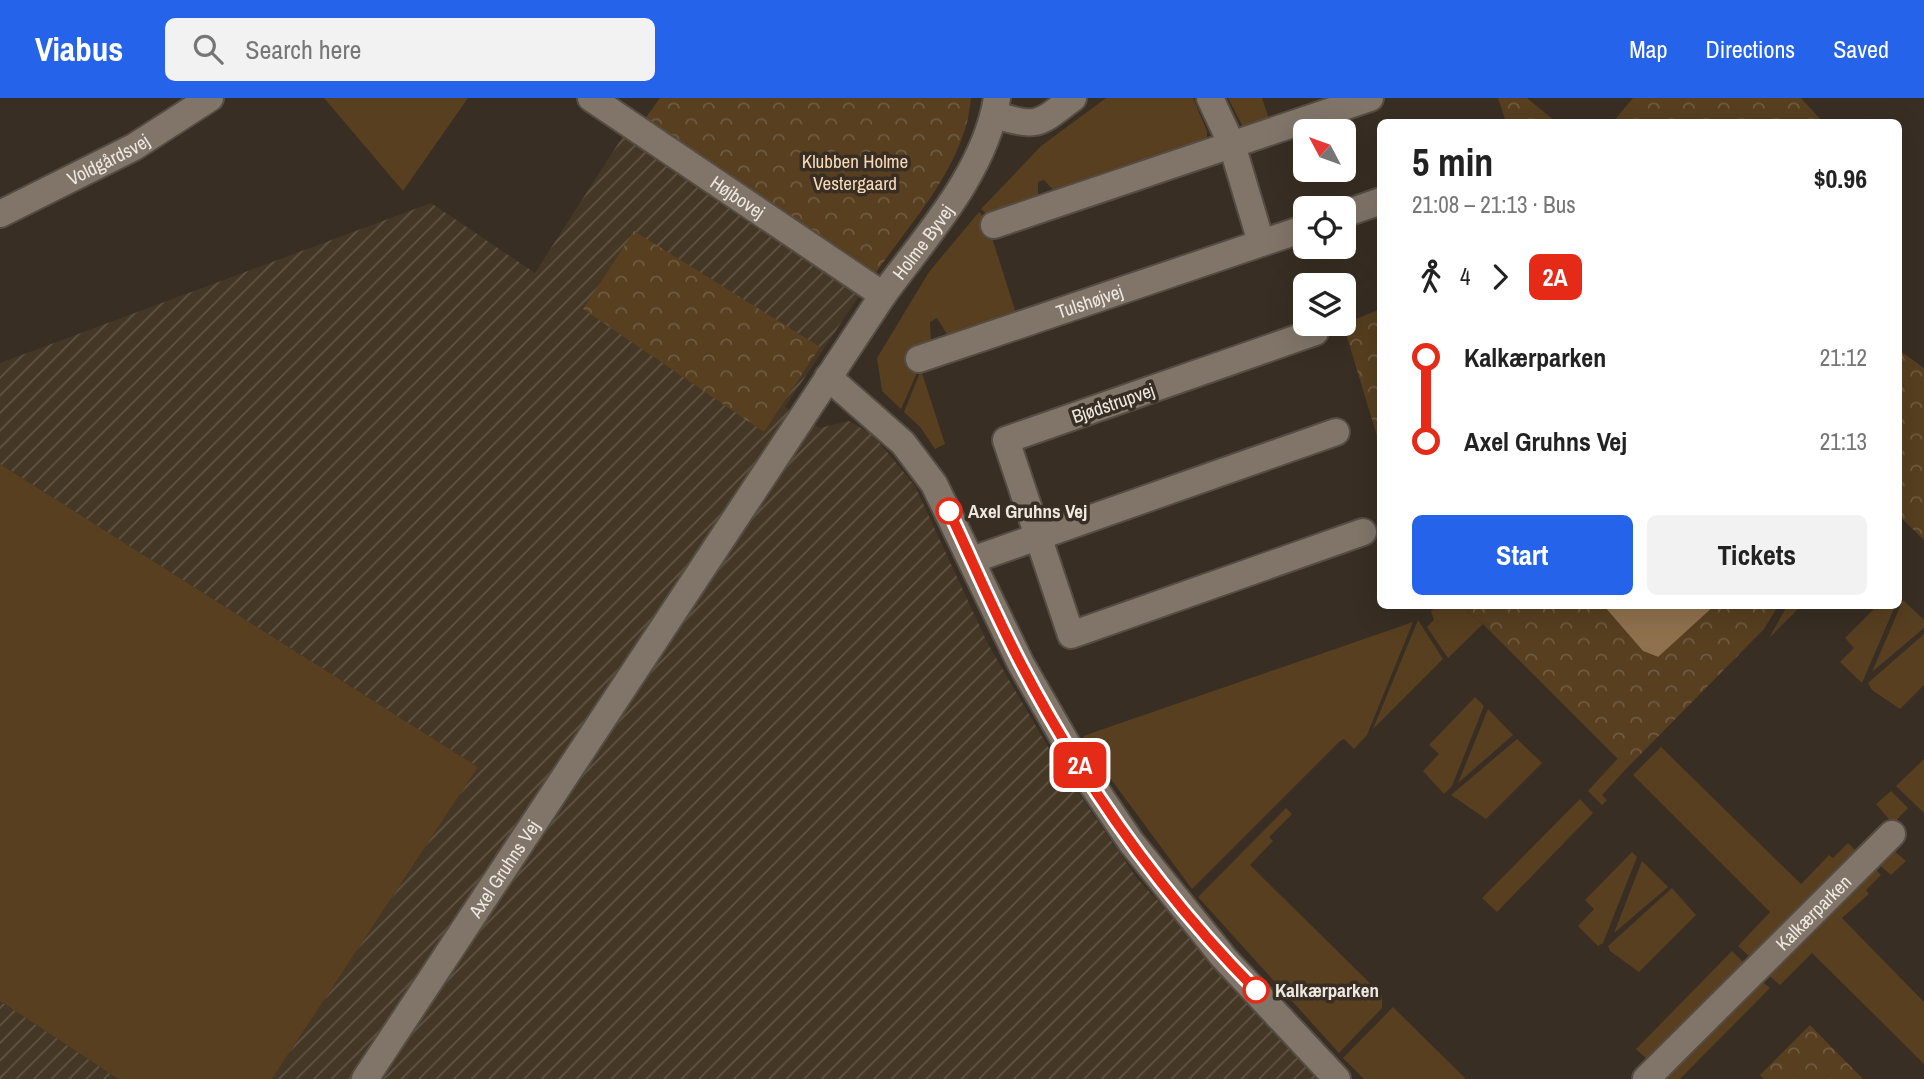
<!DOCTYPE html>
<meta charset="utf-8">
<style>
body{margin:0;font-family:"Archivo Narrow",sans-serif;background:#f2f2f2;color:#222;height:100vh;display:flex;flex-direction:column;font-size:26px;white-space:nowrap}
*{box-sizing:border-box;margin:0}
p{font-size:23px;color:#767676}
.icon{flex:none;width:38px;height:38px;fill:none;stroke:currentColor;stroke-width:2;stroke-linecap:round;stroke-linejoin:round}
.map{position:relative;flex:1;overflow:hidden}
.sheet{position:absolute;left:1377px;top:21px;width:525px;height:490px;display:flex;flex-direction:column;background:#fff;border-radius:10px;box-shadow:0 7px 28px #0002}
.sheet>*{flex:none}
.badge{padding:0 14px;border-radius:10px;font-size:24px;line-height:46px}
.needle{width:46px;rotate:311deg}
.fabs{position:absolute;left:1293px;top:21px;display:grid;gap:14px}
.fabs a{display:grid;place-items:center;width:63px;height:63px;border-radius:10px;background:#fff;box-shadow:0 7px 28px #0002;font-size:35px}
.map>.badge{position:absolute;translate:-50% -50%;box-shadow:0 0 0 4px #fff}
.legs{display:flex;align-items:center;gap:10px;height:77px;padding:0 35px;font-size:23px}
.legs p{margin-inline-start:auto}
.headline{display:flex;align-items:center;justify-content:space-between;height:119px;padding:0 35px}
h1{font-size:38px;font-weight:700;line-height:52px}
.button{display:flex;gap:14px;margin-top:auto;padding:14px 35px}
.button a{flex:1;height:80px;border-radius:10px;background:#2563eb;color:#fff;font-size:28px;font-weight:700;line-height:80px;text-align:center}
.button a+a{background:#f2f2f2;color:#222}
ul{padding:0 35px;list-style:none}
li{display:flex;align-items:center;gap:24px;height:84px;font-size:26px}
li i{display:grid;place-items:center;width:10px;height:100%;margin:0 9px;background:currentColor}
li i::after{content:'';width:18px;height:18px;margin:-9px;border:5px solid;border-radius:50%;background:#fff}
li p{margin-inline-start:auto}
li:first-child i{background:linear-gradient(#0000 50%,currentColor 0)}
li:last-child i{background:linear-gradient(currentColor 50%,#0000 0)}
header{display:flex;align-items:center;gap:42px;box-sizing:border-box;height:98px;padding:0 35px;background:#2563eb;color:#fff}
header strong{font-size:33px}
nav{display:flex;gap:38px;margin-inline-start:auto;font-size:24px}
.search{width:490px;height:63px;background:#f2f2f2;display:flex;align-items:center;gap:18px;box-sizing:border-box;padding:0 24px;border-radius:10px;color:#767676;font-size:26px}
.map>svg:first-child{display:block}
</style>
<header>
<strong>Viabus</strong>
<div class="search"><svg class="icon" aria-label="search" viewBox="0 0 24 24"><circle cx="10" cy="10" r="6"/><path d="M15 15l6 6"/></svg>Search here</div>
<nav><a>Map</a><a>Directions</a><a>Saved</a></nav>
</header>
<div class="map">
<svg width="1924" height="981" viewBox="0 0 1924 981">
<defs>
<pattern id="industrial-furrows" width="10" height="10" patternUnits="userSpaceOnUse" patternTransform="scale(1.75)"><rect width="10" height="10" fill="#453726"/><path d="M-1 1l2-2M0 10L10 0M9 11l2-2" fill="none" stroke="#605445"/></pattern>
<pattern id="park-crowns" width="20" height="18" patternUnits="userSpaceOnUse" patternTransform="scale(1.75)"><rect width="20" height="18" fill="#573f20"/><path d="M2 6a3 3 0 1 1 6 0M12 15a3 3 0 1 1 6 0" fill="none" stroke="#6f5b40"/></pattern>
</defs>
<rect width="100%" height="100%" fill="#382e23"/>
<!-- industrial -->
<g fill="url(#industrial-furrows)">
<path d="M623 38 861 195 785 309 819 330 849 323 873 337 915 388 988 546 1054 659 1136 779 1322 981H272L478 669 0 366V265L431 105 535 175Z"/>
<path d="M0 903 118 981H0Z"/>
</g>
<!-- green -->
<g fill="#573f20">
<path d="M324 0H468L403 93Z"/>
<path d="M1106 0H1193L1207 33V41L1054 93 1044 82 1038 84V99L989 118 981 111 1041 48Z"/>
<path d="M1228 0H1262L1269 21 1243 29Z"/>
<path d="M979 114 986 121 1016 215 948 238 937 220 930 224 931 243 901 311 882 293 877 260 929 174Z"/>
<path d="M921 272 945 346 935 351 921 330 904 314Z"/>
<path d="M0 366 478 669 272 981H118L0 903Z"/>
<path d="M1903 502 1924 522V530L1872 574Z"/>
<path d="M1438 508H1481L1466 513 1483 526 1448 560 1427 529 1434 522 1431 513Z"/>
<path d="M1787 508H1801L1769 540Z"/>
<path d="M1877 508H1895L1862 585 1840 564 1854 550 1845 540Z"/>
<path d="M1418 522 1443 561 1373 631Z"/>
<path d="M1413 524 1367 637 1354 651 1344 641 1340 643 1192 791 1113 684 1083 638Z"/>
<path d="M1924 536V587L1900 611 1872 592 1868 585Z"/>
<path d="M1475 599 1484 608 1452 688 1444 696 1423 673 1439 656 1429 647Z"/>
<path d="M1488 611 1513 637 1458 685Z"/>
<path d="M1517 641 1542 665 1486 721 1451 697Z"/>
<path d="M1661 649 1801 786 1829 757 1833 760 1848 745 1857 754 1753 862 1738 848 1770 814 1633 677Z"/>
<path d="M1618 660 1627 670 1602 697 1607 702 1602 707 1588 693Z"/>
<path d="M1924 661V715L1896 688Z"/>
<path d="M1891 693 1908 710 1893 726 1876 706Z"/>
<path d="M1580 701 1593 715 1497 814 1482 800Z"/>
<path d="M1286 710 1292 716 1269 739 1273 743 1250 767 1382 897V910L1339 955 1198 799Z"/>
<path d="M1893 752 1906 763 1891 777 1876 764Z"/>
<path d="M1632 754 1637 759 1603 845 1598 848 1578 828 1594 811 1585 802Z"/>
<path d="M1642 763 1668 789 1614 835Z"/>
<path d="M1872 768 1881 777 1866 792 1869 796 1842 820 1924 904V966L1812 855 1780 887 1765 874Z"/>
<path d="M1672 790 1696 817 1639 874 1610 853 1608 848Z"/>
<path d="M1732 853 1746 867 1650 964 1636 951Z"/>
<path d="M1759 881 1770 890 1680 981H1666L1663 978Z"/>
<path d="M1393 909 1403 919 1466 981H1364L1343 960Z"/>
</g>
<!-- park -->
<g fill="url(#park-crowns)">
<path d="M660 0H971C966 66 911 124 875 176L644 22Z"/>
<path d="M1498 0H1527L1556 24H1506Z"/>
<path d="M1633 0H1801L1823 24H1613Z"/>
<path d="M634 133 820 249 764 334 583 211Z"/>
<path d="M1381 211V351L1343 226Z"/>
<path d="M1899 252 1924 270V442L1899 418Z"/>
<path d="M1460 508H1604L1643 553 1657 559 1714 508H1778L1764 531 1627 670 1483 526Z"/>
<path d="M1810 927 1863 981H1764L1760 977Z"/>
</g>
<!-- water -->
<path fill="#8f714d" d="M1604 508H1714L1658 559 1643 553Z"/>
<g fill="none" stroke-linecap="round" stroke-linejoin="round">
<!-- minor casing -->
<g stroke="#554d43" stroke-width="30">
<g id="minor">
<path id="s1" d="M591 0 883 197"/>
<path d="M1210 0 1232 47 1261 144"/>
<path d="M995 17C1039 30 1037 27 1073 0"/>
<path id="s2" d="M0 116 134 49 210 0"/>
<path d="M1344 116 1381 103"/>
<path d="M994 127 1370 0"/>
<path d="M1315 234 1006 342 1071 537 1363 434"/>
<path id="s3" d="M919 261 1306 130"/>
<path d="M828 279 903 345 934 386 1021 566 1079 667 1131 744 1224 860 1337 981"/>
<path d="M972 462 1336 334"/>
<path id="s4" d="M365 981 883 197C926 138 985 75 997 0"/>
<path id="s5" d="M1646 981 1892 736"/>
</g>
</g>
<!-- minor -->
<use href="#minor" stroke="#817569" stroke-width="26"/>
</g>
<g fill="none" stroke-linecap="round" stroke-linejoin="round">
<!-- line-1 casing -->
<g stroke="#fff" stroke-width="16">
<path id="line-1" d="M949 413C973 464 995 516 1021 566 1083 685 1162 797 1256 892"/>
</g>
<!-- line-1 -->
<use href="#line-1" stroke="#e52b18" stroke-width="10"/>
</g>
<!-- markers -->
<g fill="#fff" stroke="#e52b18" stroke-width="3.5">
<circle cx="949" cy="413" r="12"/>
<circle cx="1256" cy="892" r="12"/>
</g>
<g text-anchor="middle" dominant-baseline="central" stroke-width="7" stroke-linejoin="round" paint-order="stroke">
<!-- street labels -->
<g font-size="19" fill="#eee8e0" stroke="#382e23">
<text stroke="none"><textPath href="#s2" startOffset="121">Voldgårdsvej</textPath></text>
<text stroke="none"><textPath href="#s1" startOffset="177">Højbovej</textPath></text>
<text stroke="none"><textPath href="#s4" startOffset="1006">Holme Byvej</textPath></text>
<text stroke="none"><textPath href="#s3" startOffset="180">Tulshøjvej</textPath></text>
<text transform="translate(1113 305) rotate(-19)">Bjødstrupvej</text>
<text stroke="none"><textPath href="#s4" startOffset="252">Axel Gruhns Vej</textPath></text>
<text stroke="none"><textPath href="#s5" startOffset="236">Kalkærparken</textPath></text>
</g>
<!-- park labels -->
<g font-size="19" fill="#f8dab8" stroke="#382e23">
<text x="855" y="63">Klubben Holme<tspan x="855" dy="22">Vestergaard</tspan></text>
</g>
<!-- stop labels -->
<g font-size="19" font-weight="bold" fill="#eee8e0" stroke="#382e23" text-anchor="start">
<text x="968" y="413">Axel Gruhns Vej</text>
<text x="1275" y="892">Kalkærparken</text>
</g>
</g>
</svg>
<div class="fabs">
<a><svg class="needle" viewBox="-14 -14 28 28"><path d="M0-13l5 13h-10z" fill="#e53935"/><path d="M0 13l5-13h-10z" fill="#767676"/></svg></a>
<a><svg class="icon" aria-label="locate" viewBox="0 0 24 24"><circle cx="12" cy="12" r="6"/><path d="M12 2v4M12 18v4M2 12h4M18 12h4"/></svg></a>
<a><svg class="icon" aria-label="layers" viewBox="0 0 24 24"><path d="M12 4l9 5-9 5-9-5zM3 14l9 5 9-5"/></svg></a>
</div>
<b class="badge" style="left:1080px;top:667px;background:#e52b18;color:#fff">2A</b>
<section class="sheet">
<div class="headline"><div><h1>5 min</h1><p>21:08 – 21:13 · Bus</p></div><b>$0.96</b></div>
<div class="legs"><svg class="icon" aria-label="walk" viewBox="0 0 24 24"><circle cx="13" cy="4" r="2"/><path d="M13 8l-2 6 4 7M11 14l-3 7M7 12l3-4h3l4 4"/></svg>4<svg class="icon" aria-label="forward" viewBox="0 0 24 24"><path d="M9 5l7 7-7 7"/></svg><b class="badge" style="background:#e52b18;color:#fff">2A</b></div>
<ul>
<li><i style="color:#e52b18"></i><b>Kalkærparken</b><p>21:12</p></li>
<li><i style="color:#e52b18"></i><b>Axel Gruhns Vej</b><p>21:13</p></li>
</ul>
<div class="button"><a>Start</a><a>Tickets</a></div>
</section>
</div>
